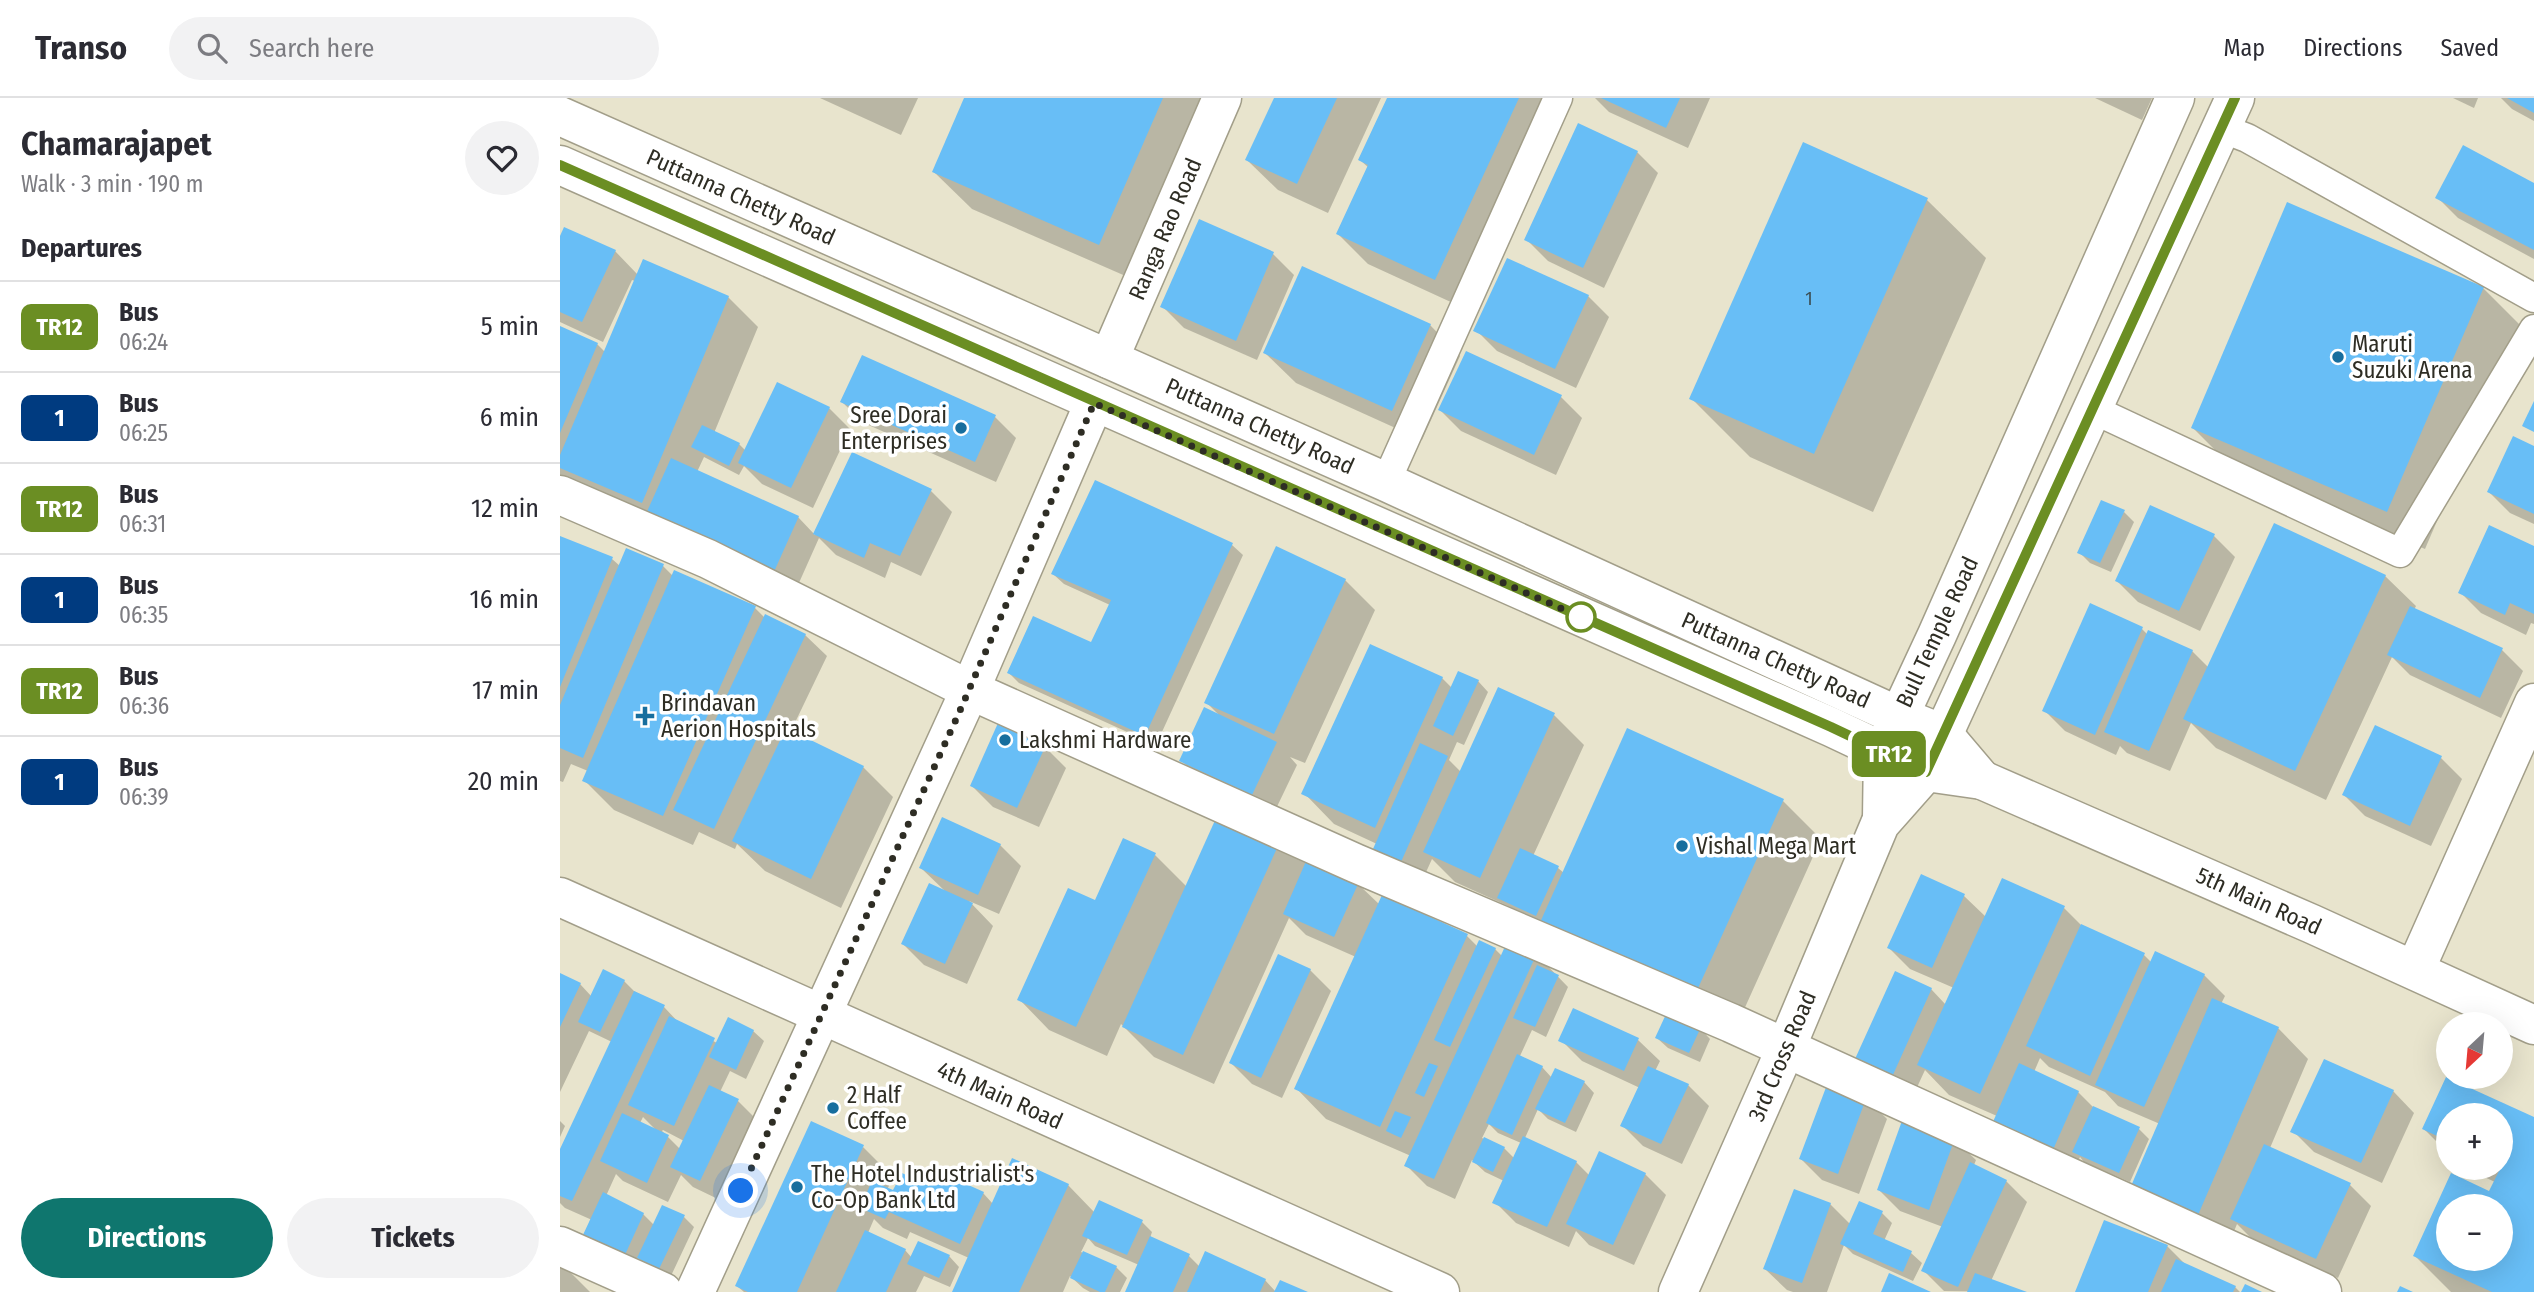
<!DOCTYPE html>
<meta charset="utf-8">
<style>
body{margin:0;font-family:"Fira Sans Condensed",sans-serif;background:#f2f2f3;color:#2b2b33;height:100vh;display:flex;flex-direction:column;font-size:26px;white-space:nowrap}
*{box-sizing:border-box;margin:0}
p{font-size:23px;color:#7c7c81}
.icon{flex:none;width:38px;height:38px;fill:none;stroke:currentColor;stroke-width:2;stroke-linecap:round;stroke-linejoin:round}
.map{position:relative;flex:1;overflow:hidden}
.details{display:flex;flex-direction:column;background:#fff;width:560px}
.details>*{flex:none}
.badge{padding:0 14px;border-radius:10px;font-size:24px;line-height:46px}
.needle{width:46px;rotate:206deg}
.fabs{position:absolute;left:1876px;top:914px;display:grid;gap:14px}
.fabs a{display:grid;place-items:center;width:77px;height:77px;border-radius:50%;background:#fff;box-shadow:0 7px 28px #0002;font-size:35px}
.you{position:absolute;width:35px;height:35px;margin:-18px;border:5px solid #fff;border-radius:50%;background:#1a73e8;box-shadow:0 0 0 10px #1a73e833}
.map>.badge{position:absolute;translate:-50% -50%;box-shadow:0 0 0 4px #fff}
h2{padding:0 21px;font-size:26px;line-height:63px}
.round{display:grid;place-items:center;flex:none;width:74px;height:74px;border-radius:37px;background:#f2f2f3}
.overview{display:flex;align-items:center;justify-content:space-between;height:119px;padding:0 21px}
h1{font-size:33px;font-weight:700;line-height:52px}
.primary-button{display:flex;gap:14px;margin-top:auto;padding:14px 21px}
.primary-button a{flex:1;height:80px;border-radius:42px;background:#0f766e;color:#fff;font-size:28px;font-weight:700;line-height:80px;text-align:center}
.primary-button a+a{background:#f2f2f3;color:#2b2b33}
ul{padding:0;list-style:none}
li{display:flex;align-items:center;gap:21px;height:91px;padding:0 21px;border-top:2px solid #e1e1e2}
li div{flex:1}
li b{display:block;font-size:26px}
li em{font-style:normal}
li .badge{min-width:77px;font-weight:700;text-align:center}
header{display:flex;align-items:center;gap:42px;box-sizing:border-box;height:98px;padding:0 35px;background:#fff;border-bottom:2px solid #e1e1e2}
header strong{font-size:33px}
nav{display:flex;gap:38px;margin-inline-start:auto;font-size:24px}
.search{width:490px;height:63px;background:#f2f2f3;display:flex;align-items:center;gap:18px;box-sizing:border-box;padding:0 24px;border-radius:38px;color:#7c7c81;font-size:26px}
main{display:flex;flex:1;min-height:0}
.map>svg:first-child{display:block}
</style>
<header>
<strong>Transo</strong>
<div class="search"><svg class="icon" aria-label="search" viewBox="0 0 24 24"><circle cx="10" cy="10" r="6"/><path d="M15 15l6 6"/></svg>Search here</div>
<nav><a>Map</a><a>Directions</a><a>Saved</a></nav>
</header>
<main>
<section class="details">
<div class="overview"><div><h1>Chamarajapet</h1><p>Walk · 3 min · 190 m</p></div><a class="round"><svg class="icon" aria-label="heart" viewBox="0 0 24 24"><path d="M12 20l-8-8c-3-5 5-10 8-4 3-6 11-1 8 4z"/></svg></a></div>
<h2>Departures</h2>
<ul>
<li><span class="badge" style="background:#6b8e23;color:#fff">TR12</span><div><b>Bus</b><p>06:24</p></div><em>5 min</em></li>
<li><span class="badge" style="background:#003b80;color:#fff">1</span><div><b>Bus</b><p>06:25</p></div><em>6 min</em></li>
<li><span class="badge" style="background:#6b8e23;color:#fff">TR12</span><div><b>Bus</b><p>06:31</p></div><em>12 min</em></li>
<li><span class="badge" style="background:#003b80;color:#fff">1</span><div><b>Bus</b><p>06:35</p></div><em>16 min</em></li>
<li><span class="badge" style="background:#6b8e23;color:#fff">TR12</span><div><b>Bus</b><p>06:36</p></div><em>17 min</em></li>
<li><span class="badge" style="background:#003b80;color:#fff">1</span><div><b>Bus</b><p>06:39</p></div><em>20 min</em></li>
</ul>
<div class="primary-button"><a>Directions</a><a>Tickets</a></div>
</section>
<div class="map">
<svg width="1974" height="1194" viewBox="0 0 1974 1194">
<rect width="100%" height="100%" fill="#e8e4cd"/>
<!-- shadow -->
<g fill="#0003" fill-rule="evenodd">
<path d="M260 0H358L341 37Z"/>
<path d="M406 0H658L577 183 412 111 374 74Z"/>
<path d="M716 0H821L768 115 718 92 687 62Z"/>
<path d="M829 0H1003L906 211 808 166 778 136 809 70 800 62Z"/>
<path d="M1035 0H1150L1128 50 1049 14Z"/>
<path d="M1535 0H1592L1582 22Z"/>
<path d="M1893 0H1918L1914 10Z"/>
<path d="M1941 0H1974V23L1952 11Z"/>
<path d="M1244 47 1367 102 1426 160 1313 414 1190 359 1131 300Z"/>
<path d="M1077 54 1098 75 1044 190 988 163 967 142Z"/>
<path d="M1974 87V161L1898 120 1877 99Z"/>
<path d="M640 123 713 156 734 177 697 262 624 230 603 209Z"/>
<path d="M0 142 55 153 78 177 168 199 198 229 154 335 179 346 186 353 269 310 290 331 253 410 202 386 184 368 179 377 144 359 137 374 238 419 255 437 371 393 392 414 361 478 331 464 325 480 276 457 259 440 234 496 0 401V230L37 246 45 254 75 183 72 182 43 244 0 224Z"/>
<path d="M1923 190 1961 228 1865 451 1671 368 1633 330Z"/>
<path d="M1028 198 1049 219 1016 290 937 253 916 232Z"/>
<path d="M870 227 900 258 862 342 736 285 705 255Z"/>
<path d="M1001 299 1022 320 996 377 901 333 880 312Z"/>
<path d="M282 304 435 319 456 340 436 384 304 325Z"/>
<path d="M1974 350V426L1950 415 1929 394Z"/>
<path d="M535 384 672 447 683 457 596 647 459 585 449 575 532 547 550 507 504 486 493 476Z"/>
<path d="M1564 414 1574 424 1551 474 1530 465 1519 454Z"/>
<path d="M1654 438 1675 459 1640 533 1578 504 1557 483Z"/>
<path d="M0 440 52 461 60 468H103L113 478 195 510 205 520 206 518 245 537 267 558 230 635 303 669 333 699 281 810 205 773 177 746 175 751 139 734 133 747 54 712 24 682 28 673 11 666 3 684 0 683Z"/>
<path d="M1974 450V526L1971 525 1966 537 1921 515 1900 494Z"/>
<path d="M1825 478 1856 508 1854 512 1942 552 1963 573 1941 620 1850 577 1832 559 1766 702 1656 650 1631 625 1610 673 1567 655 1560 648 1556 657 1505 633 1484 612 1531 507 1582 531 1588 537 1632 553 1649 570Z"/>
<path d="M785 482 815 512 745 665 730 659 737 667 713 717 642 683 621 662 660 618 646 604Z"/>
<path d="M882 580 892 590 918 583 928 594 904 647 897 644 889 662 901 674 994 617 1024 647 973 758 998 770 1004 775 1223 703 1261 741 1173 936 948 808 895 784 872 761 862 783 836 772 815 751 817 746 774 726 744 695Z"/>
<path d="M485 649 506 670 479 729 433 709 412 688Z"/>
<path d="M1881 660 1902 681 1871 748 1805 718 1784 697Z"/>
<path d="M662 711 798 786 820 807 907 838 918 849 935 851 942 858 976 856 1008 889 986 939 972 932 960 958 982 969 992 980 1024 984 1034 995 1016 1034 988 1021 978 1011 965 1040 1016 1064 1030 1078 1085 1076 1106 1097 1074 1167 1029 1147 1016 1133 1009 1149 956 1125 935 1104 944 1083 925 1074 912 1062 895 1101 867 1088 846 1067 851 1058 766 1021 736 990 796 859 746 837 729 820 654 986 594 959 561 926 547 958 489 932 459 901 536 805 595 757 627 789ZM929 1026 938 1035 961 1045 954 1060 944 1050 922 1040Z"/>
<path d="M440 747 461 768 439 816 409 803 433 828 407 886 364 867 343 846 387 795 361 770Z"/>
<path d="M1362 779 1404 798 1426 819 1504 810 1523 829 1584 857 1592 865 1644 877 1665 898 1661 906 1718 930 1748 961 1710 1050 1790 1087 1811 1108 1778 1180 1693 1142 1677 1126 1666 1153 1601 1125 1600 1026 1558 1008 1545 994 1489 969 1480 960 1474 974 1518 994 1535 1011 1579 1031 1589 1041 1570 1084 1524 1064 1520 1059 1513 1074 1437 1018 1389 997 1365 972 1353 998 1318 982 1371 891 1386 907 1394 890 1350 871 1329 850Z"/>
<path d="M750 872 771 893 722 1000 692 986 671 965Z"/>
<path d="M0 877 20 886 32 899 64 883 74 893 104 909 120 926 157 945 193 933 204 943 186 981 170 973 160 994 178 1003 199 1024 162 1103 133 1089 121 1077 108 1104 63 1083 56 1076 46 1098 83 1116 94 1127 124 1119 134 1129 110 1180 89 1170 78 1159 74 1168 32 1122 5 1110 0 1105V1055L52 944 29 933 0 994ZM83 1019 97 1033 80 1025ZM103 1032 124 1043 120 1051 102 1033Z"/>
<path d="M1014 912 1078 942 1100 963 1095 973 1128 987 1149 1008 1122 1066 1083 1048 1062 1027 1080 990 1022 963 1001 942Z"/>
<path d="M1140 930 1150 941 1140 964 1108 950 1097 940Z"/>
<path d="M1887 981 1974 1021V1194H1891L1855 1158 1892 1078 1930 1095 1935 1084 1903 1069H1941V1017H1888V1055L1864 1031ZM1888 1108H1941V1160H1888Z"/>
<path d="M1833 993 1854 1015 1822 1085 1754 1054 1733 1033Z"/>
<path d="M1306 1000 1327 1021 1299 1096 1262 1082 1241 1061Z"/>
<path d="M0 1023 5 1028 0 1039Z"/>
<path d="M1394 1041 1416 1062 1414 1067 1446 1083 1467 1104 1431 1183 1463 1194 1384 1193 1363 1172 1383 1129 1340 1113 1319 1092Z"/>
<path d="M303 1049 333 1079 327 1092 334 1095 370 1090 423 1095 433 1106 508 1087 535 1115 582 1124 592 1134 590 1140 629 1158 640 1169 705 1182 716 1194H567L579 1167 535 1148 528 1140 521 1154 556 1169 567 1180 560 1194H530L523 1190 510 1178 503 1194H394L409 1160 350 1134 347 1141 323 1130 314 1121 308 1135 345 1152 352 1160 389 1158 399 1169 390 1189 364 1178 356 1194H184L177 1188Z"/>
<path d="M1270 1106 1291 1127 1322 1115 1332 1125 1324 1143 1351 1155 1362 1165 1353 1183 1293 1156 1284 1147 1267 1194H1233L1227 1192 1205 1171Z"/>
<path d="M1607 1148 1625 1166 1675 1189 1680 1194H1517Z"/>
<path d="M0 1165 2 1166 30 1194H0Z"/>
</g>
<!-- building -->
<g fill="#68bef6" fill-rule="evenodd">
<path d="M404 0H603L539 147 372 74Z"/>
<path d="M714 0H777L737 86 685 62Z"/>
<path d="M827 0H959L875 182 776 136 808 67 798 62Z"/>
<path d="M1041 0H1120L1106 30Z"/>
<path d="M1947 0H1974V15Z"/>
<path d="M1018 25 1078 53 1023 170 964 142Z"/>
<path d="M1243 44 1368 100 1254 356 1129 301Z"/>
<path d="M1903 47 1974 85V152L1875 100Z"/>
<path d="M1727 104 1924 189 1827 414 1631 330Z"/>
<path d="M639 121 714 154 676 243 600 209Z"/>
<path d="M4 129 56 152 22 224 0 214V138Z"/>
<path d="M947 160 1029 197 995 271 913 233Z"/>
<path d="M83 161 169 198 82 405 0 370V357Z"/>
<path d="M742 168 871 226 832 313 703 255Z"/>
<path d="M0 228 38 245 0 335Z"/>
<path d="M906 253 1002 297 974 357 878 312Z"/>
<path d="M302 257 436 317 415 364 280 304Z"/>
<path d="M217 284 270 309 231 390 178 365Z"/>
<path d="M1974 303V334L1962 328Z"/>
<path d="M142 327 180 345 169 368 131 349Z"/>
<path d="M1953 338 1974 348V416L1927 394Z"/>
<path d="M292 354 372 391 340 458 310 445 304 460 253 436Z"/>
<path d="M111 360 239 418 213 476 85 418Z"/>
<path d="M535 382 673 445 585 638 447 575 473 518 531 544 551 502 491 476Z"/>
<path d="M1541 402 1565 412 1540 465 1517 455Z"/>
<path d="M1590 407 1655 436 1619 513 1555 483Z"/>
<path d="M1714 425 1826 477 1735 673 1623 621Z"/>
<path d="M1929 427 1974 448V516L1950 505 1945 517 1898 495Z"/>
<path d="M0 438 53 459 0 589Z"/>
<path d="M716 448 786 481 714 636 644 605Z"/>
<path d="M66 450 104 466 23 660 0 650V607Z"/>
<path d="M114 472 196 508 103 718 22 683Z"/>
<path d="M1530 505 1583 529 1535 637 1482 613Z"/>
<path d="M1850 508 1943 550 1920 600 1827 557Z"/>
<path d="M205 516 246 536 154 731 113 712Z"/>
<path d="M1588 532 1633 552 1589 653 1544 634Z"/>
<path d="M810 546 883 579 815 730 741 696Z"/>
<path d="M898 573 919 582 893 638 873 628Z"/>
<path d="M938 589 995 615 920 780 863 754Z"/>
<path d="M644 609 717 644 692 697 619 663Z"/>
<path d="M438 625 486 647 457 710 410 688Z"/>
<path d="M1815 627 1882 658 1850 728 1782 697Z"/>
<path d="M226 630 304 668 251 781 172 743Z"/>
<path d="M1067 630 1224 701 1134 899 978 829Z"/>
<path d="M860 645 888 658 841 764 813 751Z"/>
<path d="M661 709 723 737 623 957 562 929Z"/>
<path d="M382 719 441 746 418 797 359 770Z"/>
<path d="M563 740 596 755 516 929 457 902 508 790 535 802Z"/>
<path d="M960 750 999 768 976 818 937 800Z"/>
<path d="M747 761 799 784 774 839 723 816Z"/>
<path d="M1361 776 1405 796 1372 870 1327 850Z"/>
<path d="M1442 780 1505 808 1420 996 1357 967Z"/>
<path d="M369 785 413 805 385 866 341 846Z"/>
<path d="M822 797 908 836 820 1029 734 991Z"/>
<path d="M1521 826 1585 855 1530 978 1466 948Z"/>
<path d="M919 842 936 850 890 949 874 942Z"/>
<path d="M948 842 977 855 874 1081 844 1068Z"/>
<path d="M1595 853 1645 876 1584 1009 1535 987Z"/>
<path d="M718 856 751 871 701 980 669 965Z"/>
<path d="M977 867 999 877 975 929 953 920Z"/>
<path d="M43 871 65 882 40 934 18 924Z"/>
<path d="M1335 873 1372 890 1332 979 1295 961Z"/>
<path d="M0 875 21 885 0 929Z"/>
<path d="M74 893 105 907 12 1103 0 1098V1051Z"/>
<path d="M1652 900 1719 929 1635 1124 1568 1095Z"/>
<path d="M1013 910 1079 940 1064 973 998 943Z"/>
<path d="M1107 914 1141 929 1129 955 1095 940Z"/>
<path d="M109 918 155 940 114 1028 68 1007Z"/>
<path d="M168 919 194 932 176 972 149 959Z"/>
<path d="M957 956 983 968 952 1037 926 1025Z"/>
<path d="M1764 961 1834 992 1801 1065 1730 1034Z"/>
<path d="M869 965 878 968 864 999 855 995Z"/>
<path d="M1459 965 1519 993 1492 1054 1432 1026Z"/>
<path d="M1088 968 1129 986 1101 1046 1060 1028Z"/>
<path d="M995 970 1025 983 1005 1025 975 1011Z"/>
<path d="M1886 979 1974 1019V1194H1932L1853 1158 1891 1075 1929 1093 1941 1069V1017H1888V1043L1862 1031ZM1888 1108H1941V1160H1888Z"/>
<path d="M1268 984 1307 998 1278 1076 1239 1061Z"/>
<path d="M149 987 179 1001 140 1083 110 1069Z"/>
<path d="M1533 1008 1580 1029 1559 1075 1512 1054Z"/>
<path d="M835 1013 851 1019 841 1040 826 1033Z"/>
<path d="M62 1015 109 1037 87 1085 40 1063Z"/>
<path d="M1343 1020 1395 1040 1369 1112 1317 1092Z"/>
<path d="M251 1023 304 1047 237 1194H188L175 1188Z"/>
<path d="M963 1038 1017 1063 987 1129 932 1105Z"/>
<path d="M924 1039 945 1049 933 1074 912 1064Z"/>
<path d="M1704 1046 1791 1085 1756 1161 1670 1121Z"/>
<path d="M1039 1053 1086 1075 1053 1147 1006 1126Z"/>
<path d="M452 1060 509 1086 459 1194H392Z"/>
<path d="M1410 1064 1447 1082 1398 1189 1361 1173Z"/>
<path d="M377 1073 424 1094 400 1146 329 1114 325 1121 300 1110 312 1083 333 1092 342 1075 369 1088Z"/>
<path d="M1234 1091 1271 1105 1242 1185 1203 1171Z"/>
<path d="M43 1094 84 1115 64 1159 22 1139Z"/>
<path d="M539 1102 583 1122 567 1157 522 1138Z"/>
<path d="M1299 1103 1323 1113 1313 1136 1352 1153 1343 1174 1280 1146Z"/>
<path d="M102 1107 125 1117 99 1171 77 1160Z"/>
<path d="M1544 1122 1608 1147 1588 1194H1515Z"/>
<path d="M305 1132 346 1151 326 1194H276Z"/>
<path d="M590 1138 630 1156 613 1194H565Z"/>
<path d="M358 1143 390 1157 379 1180 347 1166Z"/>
<path d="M523 1153 557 1168 545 1194H540L510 1180Z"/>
<path d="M645 1153 706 1181 700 1194H627Z"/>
<path d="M1616 1161 1676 1188 1673 1194H1601Z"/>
<path d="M1329 1175 1371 1194H1321Z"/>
<path d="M1415 1175 1467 1194H1407Z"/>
<path d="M720 1182 748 1194H714Z"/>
<path d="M1685 1186 1702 1194H1681Z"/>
<path d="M1840 1188 1853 1194H1837Z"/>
</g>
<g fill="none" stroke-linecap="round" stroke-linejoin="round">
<!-- lane casing -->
<g stroke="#a29e89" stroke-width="31">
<g id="lane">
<path d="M1661 30 1687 40 1974 200"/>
<path d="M1532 311 1840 455 1974 231"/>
<path d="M826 384 998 0"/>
</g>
</g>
<!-- street casing -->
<g stroke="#a29e89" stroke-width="41">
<g id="street">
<path d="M0 397 148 461 410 592 795 765 1171 925 1762 1194"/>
<path d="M1855 872 1974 605"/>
<path d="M0 1148 103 1194"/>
</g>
</g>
<!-- secondary casing -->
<g stroke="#a29e89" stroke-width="41">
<g id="secondary">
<path d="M549 261 662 0"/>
<path d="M1322 721 1323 653 1377 537 1615 0"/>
<path d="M0 799 880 1194"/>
<path d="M135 1194 410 592 534 305"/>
<path d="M1118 1194 1226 950 1320 726 1366 674 1675 0"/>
</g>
</g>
<!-- primary casing -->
<g stroke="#a29e89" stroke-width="41">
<g id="primary">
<path d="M0 18 826 384 1338 618 1383 636 1422 682"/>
<path d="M0 67 1271 629 1366 674 1422 682 1752 826 1974 927"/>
</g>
</g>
<!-- lane -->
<use href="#lane" stroke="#fff" stroke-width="28"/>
<!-- street -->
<use href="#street" stroke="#fff" stroke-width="38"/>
<!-- secondary -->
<use href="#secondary" stroke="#fff" stroke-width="38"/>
<!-- primary -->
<use href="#primary" stroke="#fff" stroke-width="38"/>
</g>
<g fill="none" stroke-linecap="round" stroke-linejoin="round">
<!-- line casing -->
<g stroke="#fff" stroke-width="16">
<path id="line" d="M0 67 1271 629 1366 674 1675 0"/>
</g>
<!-- line -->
<use href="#line" stroke="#6b8e23" stroke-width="10"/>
<!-- walk -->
<path stroke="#2e2d24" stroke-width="7" stroke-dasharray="0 12.6" d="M181 1093 398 617 534 305 1021 519"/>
</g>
<!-- markers -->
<g fill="#176e9e" stroke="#fff" stroke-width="2.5">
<circle cx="1778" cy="259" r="7"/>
<circle cx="401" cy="330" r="7"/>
<path d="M81.5 607.5h7v7h7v7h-7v7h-7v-7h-7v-7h7z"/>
<circle cx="445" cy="642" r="7"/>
<circle cx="1122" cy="748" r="7"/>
<circle cx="273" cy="1010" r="7"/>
<circle cx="237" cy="1089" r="7"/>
</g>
<circle fill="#fff" stroke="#6b8e23" stroke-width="3.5" cx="1021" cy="519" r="14"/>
<g text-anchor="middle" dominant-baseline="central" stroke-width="7" stroke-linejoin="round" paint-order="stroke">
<!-- number labels -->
<g font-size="19" fill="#3c5158">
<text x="1249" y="200">1</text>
</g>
<!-- street labels -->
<g font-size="23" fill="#2e2d24" stroke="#fff">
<text transform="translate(181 99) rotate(24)">Puttanna Chetty Road</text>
<text transform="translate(605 131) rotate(-67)">Ranga Rao Road</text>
<text transform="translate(700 328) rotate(24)">Puttanna Chetty Road</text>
<text transform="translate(1377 534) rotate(-65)">Bull Temple Road</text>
<text transform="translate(1216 562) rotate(24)">Puttanna Chetty Road</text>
<text transform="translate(1699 803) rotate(24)">5th Main Road</text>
<text transform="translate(1222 958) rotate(-67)">3rd Cross Road</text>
<text transform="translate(440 997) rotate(24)">4th Main Road</text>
</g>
<!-- poi labels -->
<g font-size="23" fill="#2e2d24" stroke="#fff" text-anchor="start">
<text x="1792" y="246">Maruti<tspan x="1792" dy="26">Suzuki Arena</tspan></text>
<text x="387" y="317" text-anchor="end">Sree Dorai<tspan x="387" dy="26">Enterprises</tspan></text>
<text x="101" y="605">Brindavan<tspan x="101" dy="26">Aerion Hospitals</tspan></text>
<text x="459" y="642">Lakshmi Hardware</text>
<text x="1136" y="748">Vishal Mega Mart</text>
<text x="287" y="997">2 Half<tspan x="287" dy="26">Coffee</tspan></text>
<text x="251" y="1076">The Hotel Industrialist's<tspan x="251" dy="26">Co-Op Bank Ltd</tspan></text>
</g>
</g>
</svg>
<div class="fabs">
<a><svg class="needle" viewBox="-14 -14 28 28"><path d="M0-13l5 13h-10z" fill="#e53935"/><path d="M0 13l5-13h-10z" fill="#7c7c81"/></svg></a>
<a>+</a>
<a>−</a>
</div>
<div class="you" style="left:181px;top:1093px"></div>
<b class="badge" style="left:1329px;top:656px;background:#6b8e23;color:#fff">TR12</b>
</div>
</main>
